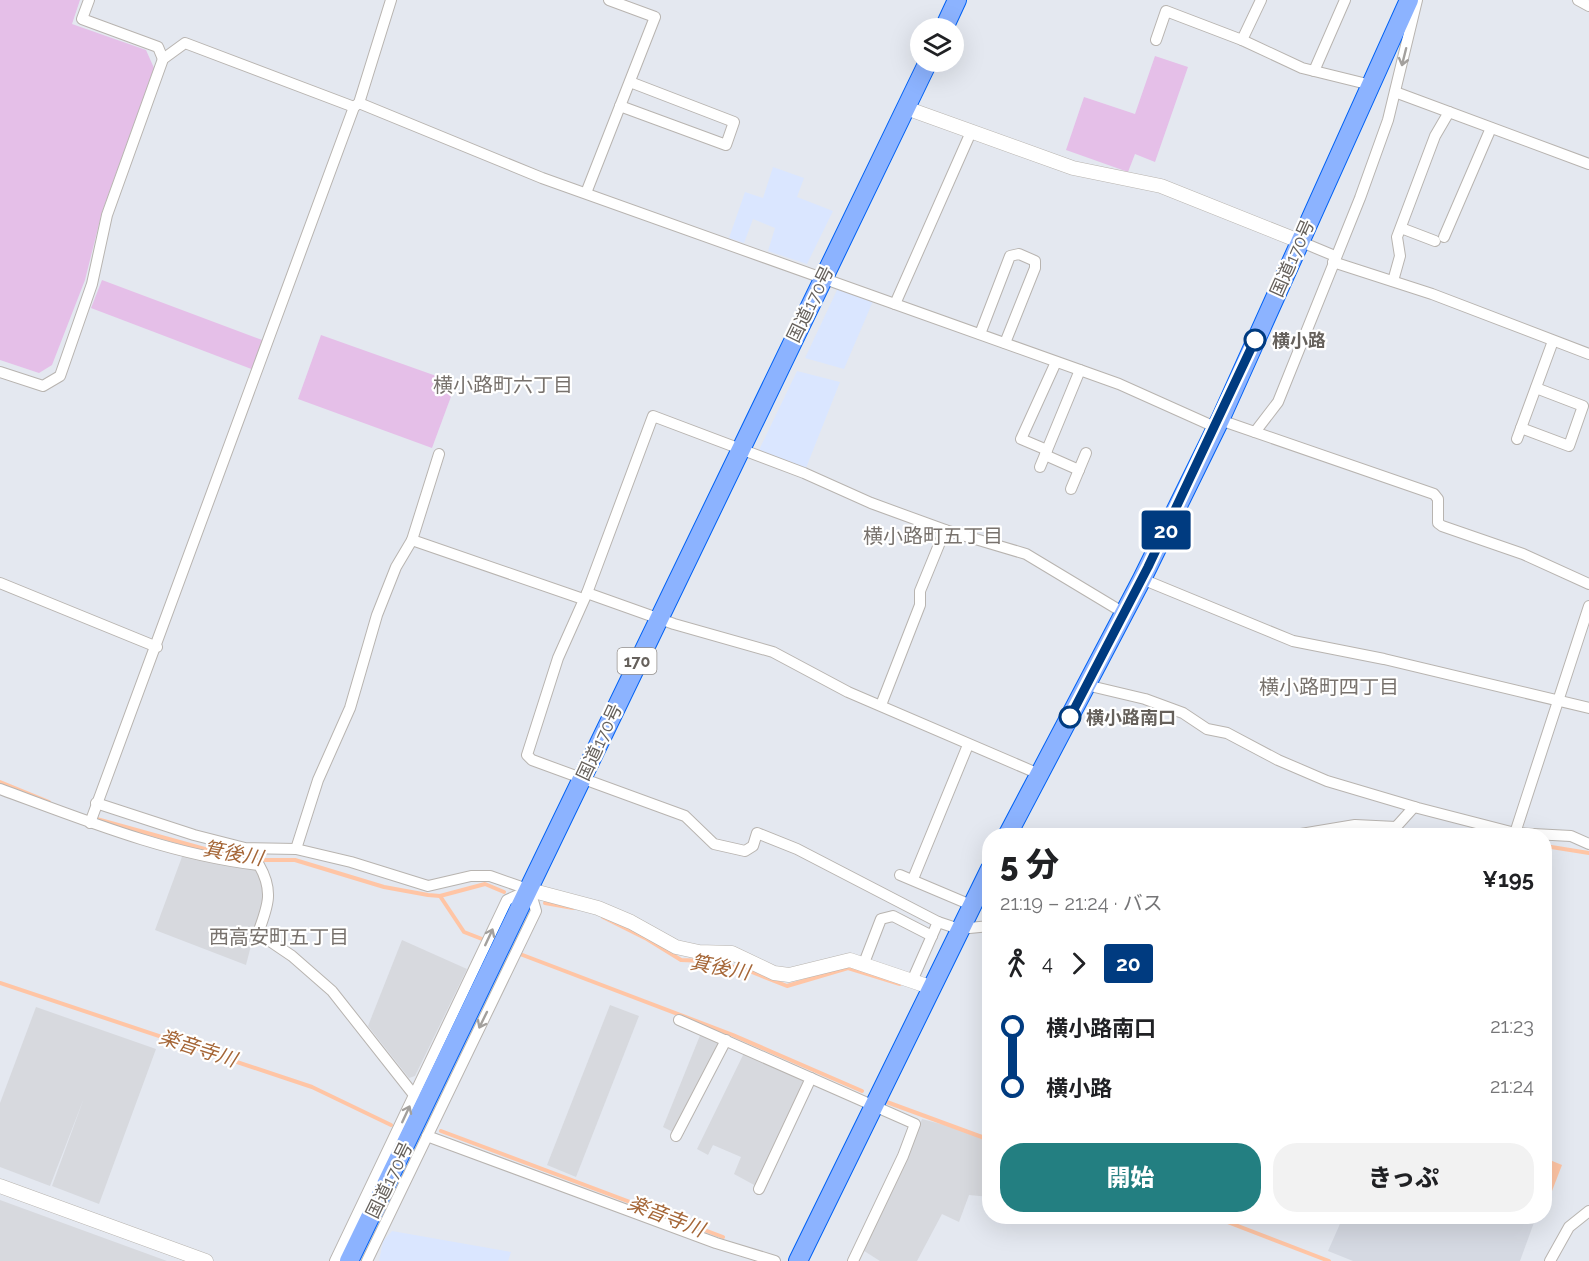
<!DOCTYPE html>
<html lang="ja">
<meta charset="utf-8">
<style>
body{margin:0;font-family:Raleway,"Noto Sans JP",sans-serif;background:#f2f2f2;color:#202124;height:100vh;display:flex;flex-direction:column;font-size:22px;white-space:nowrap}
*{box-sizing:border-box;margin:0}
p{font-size:20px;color:#757577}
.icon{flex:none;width:33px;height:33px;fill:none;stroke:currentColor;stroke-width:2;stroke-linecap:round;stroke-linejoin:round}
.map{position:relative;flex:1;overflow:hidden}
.side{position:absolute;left:982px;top:828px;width:570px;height:396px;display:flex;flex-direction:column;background:#fff;border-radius:24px;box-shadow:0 6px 24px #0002}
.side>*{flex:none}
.badge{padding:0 12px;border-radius:4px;font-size:21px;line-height:39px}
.tools{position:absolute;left:910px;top:18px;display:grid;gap:12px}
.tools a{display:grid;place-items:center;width:54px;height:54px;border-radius:50%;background:#fff;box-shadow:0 6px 24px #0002;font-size:30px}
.map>.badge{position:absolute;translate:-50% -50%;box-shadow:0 0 0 3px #fff}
.legs{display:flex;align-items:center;gap:9px;height:66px;padding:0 18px;font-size:20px}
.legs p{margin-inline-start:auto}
.summary{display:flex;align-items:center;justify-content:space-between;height:102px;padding:0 18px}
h1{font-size:33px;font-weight:800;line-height:45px}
.action{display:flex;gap:12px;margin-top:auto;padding:12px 18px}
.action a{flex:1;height:69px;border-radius:24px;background:#237f81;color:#fff;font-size:24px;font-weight:800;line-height:69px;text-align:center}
.action a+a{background:#f2f2f2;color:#202124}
ul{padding:0 18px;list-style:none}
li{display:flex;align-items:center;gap:21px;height:60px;font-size:22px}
li i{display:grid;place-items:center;width:9px;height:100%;margin:0 8px;background:currentColor}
li i::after{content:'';width:15px;height:15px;margin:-8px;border:4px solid;border-radius:50%;background:#fff}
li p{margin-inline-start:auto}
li:first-child i{background:linear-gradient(#0000 50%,currentColor 0)}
li:last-child i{background:linear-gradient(currentColor 50%,#0000 0)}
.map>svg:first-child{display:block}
</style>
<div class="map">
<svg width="1589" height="1261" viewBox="0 0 1589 1261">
<rect width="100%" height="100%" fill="#e4e8f0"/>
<!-- commercial -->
<g fill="#dae6ff">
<path d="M773 167 804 178 797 197 833 211 807 264 768 251 775 228 753 219 744 243 729 238 745 192 763 198Z"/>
<path d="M838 288 873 301 844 369 805 358Z"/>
<path d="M797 371 840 382 806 468 758 452Z"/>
<path d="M392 1231 511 1252 508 1261H379L383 1241Z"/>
</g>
<!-- industrial -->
<g fill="#d7d9de">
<path d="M183 854 259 871 267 884 246 965 155 930Z"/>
<path d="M402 940 467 969 415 1076 409 1078 368 1026Z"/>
<path d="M610 1005 639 1016 576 1177 547 1165Z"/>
<path d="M36 1007 156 1049 99 1204 52 1186 84 1098 50 1186 0 1167V1103Z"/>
<path d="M701 1033 719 1042 673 1132 663 1127Z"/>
<path d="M745 1051 808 1080 756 1186 734 1174 741 1157 713 1145 708 1155 697 1149Z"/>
<path d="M922 1119 990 1137V1197L969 1195 959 1222 942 1214 917 1261H880L861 1249 890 1192Z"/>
<path d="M0 1200 167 1261H0Z"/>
</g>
<!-- education -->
<path fill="#d5d9e2" d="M1343 1217V1216L1536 1217 1520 1261H1353L1328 1251Z"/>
<!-- green -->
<g fill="#e5bfe8">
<path d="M0 0H80L72 24 146 50 154 68 102 212 85 280 52 365 39 373 0 360Z"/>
<path d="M1155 56 1188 67 1155 162 1135 154 1128 172 1066 150 1084 97 1135 114Z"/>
<path d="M102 280 265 341 254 370 91 308Z"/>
<path d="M321 335 456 383 432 448 298 399Z"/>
</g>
<!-- water -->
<path fill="#ffc5a5" d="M1545 1158 1562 1165 1547 1204 1545 1203Z"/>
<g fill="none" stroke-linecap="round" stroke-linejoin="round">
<!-- stream -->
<g stroke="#ffc5a5" stroke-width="4">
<path d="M0 782 49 802"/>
<path d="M93 818 230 856"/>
<path d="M1545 846 1589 853"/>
<path d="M255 860H295L384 887 428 895 440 896 485 884 504 892"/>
<path d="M440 896 464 932 482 939"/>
<path d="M545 903 573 908"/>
<path d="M603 917 647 939 681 960 706 961 747 970 787 986 848 968 900 984"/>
<path d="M520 954 733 1035 862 1091"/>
<path d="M0 983 312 1087 391 1125"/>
<path d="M884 1101 990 1140"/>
<path d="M441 1131 723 1237"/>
<path d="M1212 1216 1329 1261"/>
</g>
<!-- street casing -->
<g stroke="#b8b4b0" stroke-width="12">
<g id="street">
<path d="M89 0 82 19 158 47 163 59"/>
<path d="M1578 0 1589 6"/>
<path d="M1156 40 1166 11 1242 40 1261 0"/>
<path d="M1242 40 1302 68 1371 85"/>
<path d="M1314 71 1345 0"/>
<path d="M1395 92 1589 164"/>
<path d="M359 103 542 178 1119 384 1215 427"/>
<path d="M620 106 726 145 734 122 630 82"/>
<path d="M586 193 655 17 609 0"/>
<path d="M1401 228 1435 241"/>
<path d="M1444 237 1491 128"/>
<path d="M1299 241 1335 256"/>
<path d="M1333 262 1432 294 1589 354"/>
<path d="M1393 281 1400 256 1397 237 1435 136 1449 112"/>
<path d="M895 304 971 132"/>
<path d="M980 334 1010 256 1019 254 1035 261V268L1005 343"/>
<path d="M0 372 43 386 60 376 92 284 107 215 163 59 185 43 354 107"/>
<path d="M1220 420 1434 494 1438 499V523L1442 526 1523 554 1589 584"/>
<path d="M1521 428 1569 446 1583 406 1536 388"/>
<path d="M1255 432 1278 402 1360 198 1388 120 1417 0"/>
<path d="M1517 439 1553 341"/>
<path d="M1047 450 1021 439 1056 362"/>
<path d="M1045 455 1079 470"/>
<path d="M1040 467 1080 370"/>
<path d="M1071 489 1086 453"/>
<path d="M412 540 583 599"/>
<path d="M1142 579 1293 641 1384 659 1589 708"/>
<path d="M0 583 157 647"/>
<path d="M587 593 674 624 773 652 848 692 1039 774"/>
<path d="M1086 685 1145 699 1183 713 1207 729 1227 733 1278 760 1327 781 1418 808 1515 833 1589 606"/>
<path d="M881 705 920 605V591L945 530"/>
<path d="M0 789C84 820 170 855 259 865 274 891 268 906 258 933L292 956 332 991 414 1095"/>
<path d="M96 803 194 835 245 848 296 849 351 862 428 886 471 876H490L530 890"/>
<path d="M90 823 354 107 359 103 391 0"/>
<path d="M1511 835 1515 833 1571 836 1589 844"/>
<path d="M1289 836 1355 825 1396 827 1414 807"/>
<path d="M296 849 318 780 350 708 377 615 396 567 412 540 439 454"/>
<path d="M900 875 971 905"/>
<path d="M913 879 968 745"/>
<path d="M938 922 797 849 757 833 753 846 745 851 714 844 685 816 532 760 527 755 558 658 587 593 653 416 804 473 871 503 945 530 1026 554 1124 613"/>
<path d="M864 963 881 919 893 916 932 936"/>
<path d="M912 981 938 922 959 929 990 926"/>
<path d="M679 1020 915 1124 903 1156 853 1261"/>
<path d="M427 1136 716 1243 775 1261"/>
<path d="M676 1136 726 1040"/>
<path d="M759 1189 811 1078"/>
<path d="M335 1261 507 900 527 891"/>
<path d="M367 1261 536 911 530 890"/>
<path d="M1550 1261 1569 1227 1589 1211"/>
</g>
</g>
<!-- secondary casing -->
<g stroke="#b8b4af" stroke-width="15">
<g id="secondary">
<path d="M906 108 1073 168 1161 186 1299 241"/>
<path d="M530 890 598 908 631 922 676 947 699 952 732 953 774 973 789 975 850 960 930 987"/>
<path d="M0 1186 206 1261"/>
</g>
</g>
<!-- highway casing -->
<g stroke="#0061f4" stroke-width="20">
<g id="highway">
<path d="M944 28 957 0"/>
<path d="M1007 836 1142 579 1220 420 1409 0"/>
<path d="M349 1261 928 62"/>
<path d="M798 1261 990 869"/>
</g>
</g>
<!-- street -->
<use href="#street" stroke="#fff" stroke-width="10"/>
<!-- secondary -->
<use href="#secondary" stroke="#fff" stroke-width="14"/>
<!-- highway -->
<use href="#highway" stroke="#8cb3ff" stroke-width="18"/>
</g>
<!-- one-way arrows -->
<defs><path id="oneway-shaft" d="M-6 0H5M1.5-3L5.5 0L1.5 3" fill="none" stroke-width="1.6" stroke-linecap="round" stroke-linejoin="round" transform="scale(1.5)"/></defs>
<g stroke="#a3a09d">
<use href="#oneway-shaft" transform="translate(1404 57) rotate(104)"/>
<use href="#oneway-shaft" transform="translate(489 937) rotate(-65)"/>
<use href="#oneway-shaft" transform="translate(483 1020) rotate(116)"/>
<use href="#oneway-shaft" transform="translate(406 1114) rotate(-65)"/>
</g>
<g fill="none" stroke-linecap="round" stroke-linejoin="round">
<!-- line-1 casing -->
<g stroke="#fff" stroke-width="14">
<path id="line-1" d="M1070 717 1148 567 1255 340"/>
</g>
<!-- line-1 -->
<use href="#line-1" stroke="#003b80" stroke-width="9"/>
</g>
<!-- markers -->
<g fill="#fff" stroke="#003b80" stroke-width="3">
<circle cx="1255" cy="340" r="10"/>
<circle cx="1070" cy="717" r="10"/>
</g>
<g text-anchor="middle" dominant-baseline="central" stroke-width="4.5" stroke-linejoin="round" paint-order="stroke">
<!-- shield labels -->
<rect fill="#fff" stroke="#94908d" stroke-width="1.5" x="617.5" y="648" width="39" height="26" rx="4.5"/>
<g font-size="16" font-weight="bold" fill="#66615c">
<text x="637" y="661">170</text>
</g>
<!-- street labels -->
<g font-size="18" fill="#66615c" stroke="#fff">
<text transform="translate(1292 258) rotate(-66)">国道170号</text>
<text transform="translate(810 304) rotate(-64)">国道170号</text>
<text transform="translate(599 742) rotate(-65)">国道170号</text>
<text transform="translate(389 1180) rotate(-64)">国道170号</text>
</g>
<!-- stop labels -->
<g font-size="18" font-weight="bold" fill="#66615c" stroke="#fff" text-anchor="start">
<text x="1272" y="340">横小路</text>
<text x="1086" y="717">横小路南口</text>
</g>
<!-- neighbourhood labels -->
<g font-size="20" fill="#78726d" stroke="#fff">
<text x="503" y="385">横小路町六丁目</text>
<text x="933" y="536">横小路町五丁目</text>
<text x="1329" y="687">横小路町四丁目</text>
<text x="279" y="937">西高安町五丁目</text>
</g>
<!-- water labels -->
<g font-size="20" font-style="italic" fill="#a56637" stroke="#fff">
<text transform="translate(233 853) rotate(10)">箕後川</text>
<text transform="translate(720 967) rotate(11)">箕後川</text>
<text transform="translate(198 1048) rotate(18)">楽音寺川</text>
<text transform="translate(666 1216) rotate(21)">楽音寺川</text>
</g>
</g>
</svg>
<div class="tools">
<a><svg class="icon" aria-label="layers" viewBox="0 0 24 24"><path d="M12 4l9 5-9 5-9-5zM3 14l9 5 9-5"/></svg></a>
</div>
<b class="badge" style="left:1166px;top:530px;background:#003b80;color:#fff">20</b>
<section class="side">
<div class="summary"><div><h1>5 分</h1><p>21:19 – 21:24 · バス</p></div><b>¥195</b></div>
<div class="legs"><svg class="icon" aria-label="walk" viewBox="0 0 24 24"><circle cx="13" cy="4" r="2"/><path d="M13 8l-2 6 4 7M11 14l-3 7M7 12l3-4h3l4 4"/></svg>4<svg class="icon" aria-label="forward" viewBox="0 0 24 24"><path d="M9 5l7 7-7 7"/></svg><b class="badge" style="background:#003b80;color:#fff">20</b></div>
<ul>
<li><i style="color:#003b80"></i><b>横小路南口</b><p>21:23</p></li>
<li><i style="color:#003b80"></i><b>横小路</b><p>21:24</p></li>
</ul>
<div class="action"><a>開始</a><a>きっぷ</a></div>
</section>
</div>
